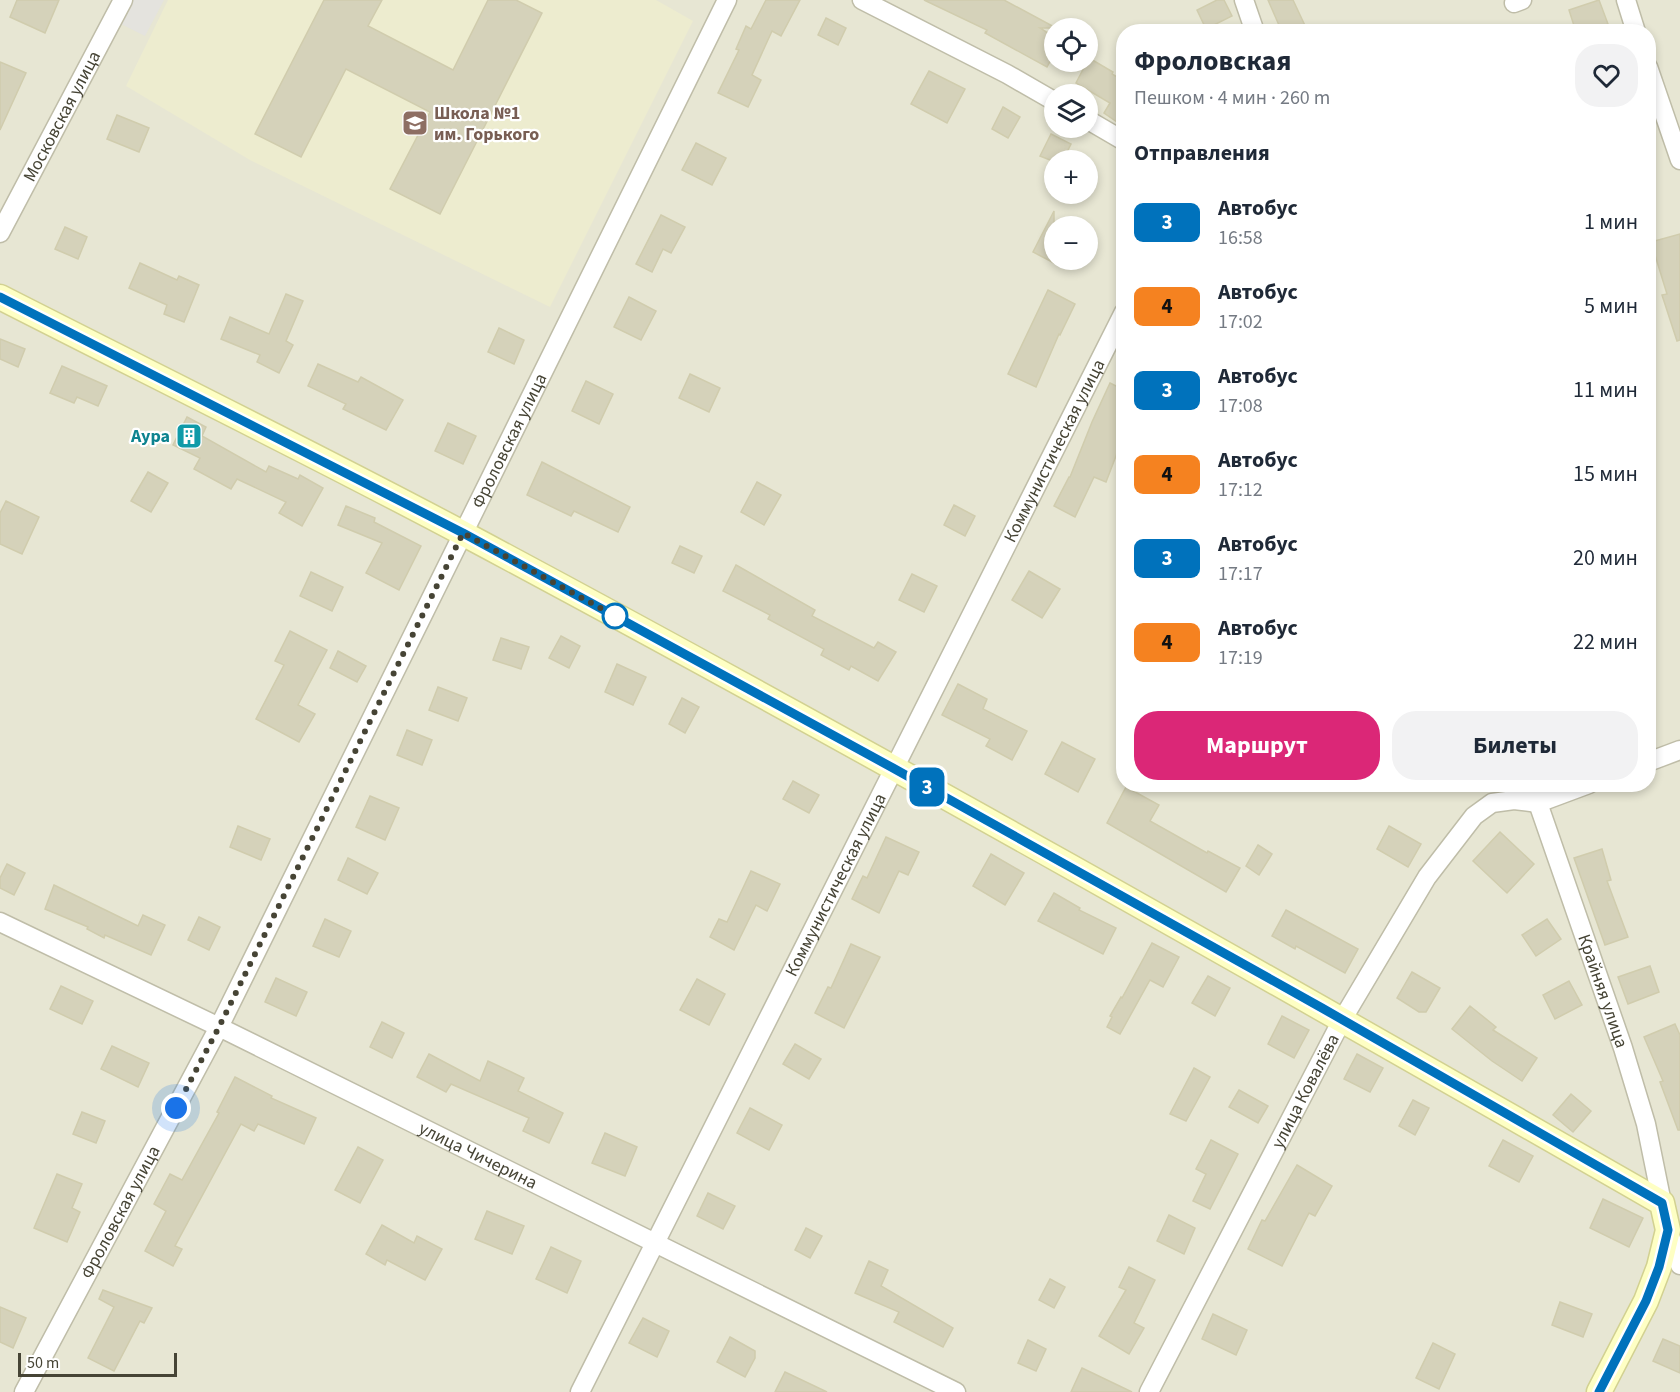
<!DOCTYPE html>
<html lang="ru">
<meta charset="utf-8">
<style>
body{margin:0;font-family:"Source Sans 3",sans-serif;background:#f2f2f3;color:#1f2937;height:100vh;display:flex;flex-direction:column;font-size:22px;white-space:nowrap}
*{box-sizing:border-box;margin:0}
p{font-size:20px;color:#747a83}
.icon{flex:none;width:33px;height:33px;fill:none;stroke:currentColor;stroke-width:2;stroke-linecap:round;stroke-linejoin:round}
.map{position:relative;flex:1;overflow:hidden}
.side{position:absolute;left:1116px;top:24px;width:540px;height:768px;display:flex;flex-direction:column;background:#fff;border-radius:24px;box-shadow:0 3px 9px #0003}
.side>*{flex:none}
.badge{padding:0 12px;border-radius:9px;font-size:21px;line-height:39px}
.buttons{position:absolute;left:1044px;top:18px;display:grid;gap:12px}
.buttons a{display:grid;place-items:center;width:54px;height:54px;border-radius:50%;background:#fff;box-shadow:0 3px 9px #0003;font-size:30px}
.scale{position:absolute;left:18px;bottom:15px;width:159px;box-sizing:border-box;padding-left:6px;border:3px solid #464435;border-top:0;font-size:16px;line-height:21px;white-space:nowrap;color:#464435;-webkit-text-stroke:4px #fff;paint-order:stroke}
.you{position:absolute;width:30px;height:30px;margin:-15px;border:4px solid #fff;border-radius:50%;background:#1a73e8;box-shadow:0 0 0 9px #1a73e833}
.map>.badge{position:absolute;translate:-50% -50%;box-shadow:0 0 0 3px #fff}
h2{padding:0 18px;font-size:22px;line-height:54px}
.round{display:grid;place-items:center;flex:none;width:63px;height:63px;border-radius:24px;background:#f2f2f3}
.head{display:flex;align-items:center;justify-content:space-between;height:102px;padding:0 18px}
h1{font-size:28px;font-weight:700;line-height:45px}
.action{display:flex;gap:12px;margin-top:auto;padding:12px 18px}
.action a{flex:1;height:69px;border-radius:24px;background:#db2777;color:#fff;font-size:24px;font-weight:700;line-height:69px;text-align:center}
.action a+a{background:#f2f2f3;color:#1f2937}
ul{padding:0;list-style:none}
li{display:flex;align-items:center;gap:18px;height:84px;padding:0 18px}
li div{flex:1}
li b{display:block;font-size:22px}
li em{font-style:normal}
li .badge{min-width:66px;font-weight:700;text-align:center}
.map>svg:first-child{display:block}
</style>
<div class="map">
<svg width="1680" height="1392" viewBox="0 0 1680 1392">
<rect width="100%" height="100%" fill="#f3f3e5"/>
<!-- residential -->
<path fill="#e7e6d3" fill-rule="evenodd" d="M0 0H1680V1392H0ZM1054 28H1088V62H1054ZM1124 32H1648V784H1124ZM1054 94H1088V128H1054ZM1054 160H1088V194H1054ZM1054 226H1088V260H1054Z"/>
<!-- education -->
<path fill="#edeccf" d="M168 0H656L693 21 550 307 250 160 126 86Z"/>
<!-- parking -->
<path fill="#e4e3de" d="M130 0H164L145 36 119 23Z"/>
<!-- building -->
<g fill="#d5d2ba" stroke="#d0ccad" stroke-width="1.5">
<path d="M17 0H59L45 33 10 17Z"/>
<path d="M324 0H382L368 26 453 70 488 0H516L542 13 440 214 390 189 430 112 346 69 301 157 255 134Z"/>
<path d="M766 0H800L781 36 772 31 752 75 761 80 748 107 718 93 739 50 736 49 746 26 751 29Z"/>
<path d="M924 0H1004L1056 28H1040L1054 37V54L1047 67 985 33 987 30Z"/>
<path d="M1217 0H1224L1232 16 1206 29 1197 10Z"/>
<path d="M1268 0H1293L1308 32H1282Z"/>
<path d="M1599 0 1608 24 1587 32H1576L1569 10Z"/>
<path d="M826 18 846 28 838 45 818 35Z"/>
<path d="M1089 58 1113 72 1112 74 1124 81V112L1117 122 1104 113 1110 103 1076 83Z"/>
<path d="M0 62 26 73 0 130Z"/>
<path d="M929 71 965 89 947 123 911 104Z"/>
<path d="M1003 107 1020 117 1008 138 992 129Z"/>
<path d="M117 115 149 128 139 152 107 139Z"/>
<path d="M1051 134 1071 144 1063 160H1050L1040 156Z"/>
<path d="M696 143 726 158 712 185 682 170Z"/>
<path d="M1054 211V263L1033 252Z"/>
<path d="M661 215 685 227 671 253 663 249 652 272 636 264Z"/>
<path d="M65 227 87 237 78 259 55 249Z"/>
<path d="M1680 234V340L1677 341 1662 295 1667 294 1651 242Z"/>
<path d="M140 263 177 280 179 276 199 285 184 322 164 314 167 305 129 288Z"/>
<path d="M1048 290 1075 304 1060 335 1059 334 1036 387 1008 374Z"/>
<path d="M286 294 303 301 286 341 293 345 279 373 257 362 260 355 221 339 230 317 269 334Z"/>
<path d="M629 297 656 311 641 340 614 327Z"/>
<path d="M499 328 524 340 514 364 488 352Z"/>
<path d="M0 339 25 349 18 367 0 359Z"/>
<path d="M318 364 358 382 361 377 403 400 386 430 343 409 346 404 308 386Z"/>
<path d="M62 366 107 386 98 406 77 397 74 403 50 393Z"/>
<path d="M690 374 720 388 709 412 679 398Z"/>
<path d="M586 381 613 394 599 424 572 411Z"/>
<path d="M1110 383 1124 390V435L1106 482 1094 477 1075 517 1054 506 1069 477H1070L1092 422Z"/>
<path d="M187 417 206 427 202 436 266 472 269 466 298 479 300 475 323 488 302 526 279 513 286 502 237 479 231 489 194 469 200 458 173 445Z"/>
<path d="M448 423 476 436 463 464 435 451Z"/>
<path d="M542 462 630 507 618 532 574 511 571 516 527 495Z"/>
<path d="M148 472 168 483 151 512 131 501Z"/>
<path d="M757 482 781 495 764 525 741 512Z"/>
<path d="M6 501 39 517 22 554 0 544V513Z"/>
<path d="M954 505 975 516 965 536 944 525Z"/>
<path d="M346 506 375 518 374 522 421 546 399 590 366 573 382 543 338 525Z"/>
<path d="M680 546 702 556 694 573 672 563Z"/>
<path d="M736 565 815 610 812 616 874 648 878 642 896 652 878 681 851 666 849 670 821 655 824 649 768 619 770 615 723 591Z"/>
<path d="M1029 571 1060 589 1042 618 1012 600Z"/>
<path d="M311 572 343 587 332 611 300 596Z"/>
<path d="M912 574 937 586 924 612 899 600Z"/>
<path d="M290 631 327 650 298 705 315 714 299 742 256 719 284 665 275 661Z"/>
<path d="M561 636 580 646 569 668 549 658Z"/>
<path d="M501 638 529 647 521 669 493 660Z"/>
<path d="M338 651 366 666 357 682 330 668Z"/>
<path d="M617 664 646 677 633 705 605 692Z"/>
<path d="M958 684 987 699 983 709 1027 731 1012 760 986 746 990 739 942 715Z"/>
<path d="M438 687 467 698 458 721 429 710Z"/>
<path d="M682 698 699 707 685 733 669 724Z"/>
<path d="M407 730 432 740 422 765 397 755Z"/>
<path d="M1062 742 1095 759 1078 792 1045 774Z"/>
<path d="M793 781 819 795 809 813 783 799Z"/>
<path d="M1126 787 1159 805 1150 821 1207 853 1208 851 1240 868 1226 892 1107 823Z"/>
<path d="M370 796 399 808 385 840 356 827Z"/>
<path d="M238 826 270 839 261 860 230 847Z"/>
<path d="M1389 826 1421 844 1408 867 1377 849Z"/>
<path d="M1500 832 1534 864 1507 893 1473 861Z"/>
<path d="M886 837 919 852 908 875 899 871 879 913 852 899 863 876 867 878Z"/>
<path d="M1258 845 1272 854 1259 875 1246 866Z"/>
<path d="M1602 849 1611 880 1607 881 1628 937 1605 945 1574 858Z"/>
<path d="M991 854 1024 873 1005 905 973 886Z"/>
<path d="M348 858 378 873 367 894 338 880Z"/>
<path d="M7 864 25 873 14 895 0 888V878Z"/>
<path d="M751 871 780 884 767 911 756 905 734 950 710 937 719 919 727 922Z"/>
<path d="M54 885 138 926 143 915 165 925 151 955 105 935 104 938 87 929 88 927 45 909Z"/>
<path d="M1054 893 1080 908 1079 910 1116 928 1103 954 1038 921Z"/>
<path d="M1286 910 1358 949 1345 973 1296 946 1295 949 1272 936Z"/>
<path d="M199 917 220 927 209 950 188 940Z"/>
<path d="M325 919 351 931 339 957 313 946Z"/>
<path d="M1547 919 1561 939 1536 956 1522 935Z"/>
<path d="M1152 943 1179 957 1163 987 1150 980 1120 1034 1107 1027 1112 1017 1110 1016 1121 997 1122 998Z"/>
<path d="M851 944 880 957 844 1028 815 1013 828 987 831 988Z"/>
<path d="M1650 966 1659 992 1628 1004 1618 977Z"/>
<path d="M1412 972 1440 988 1426 1012H1419L1397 998Z"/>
<path d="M1208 976 1230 988 1215 1016 1192 1003Z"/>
<path d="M276 978 307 992 296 1016 265 1002Z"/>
<path d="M697 979 725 994 709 1025 680 1010Z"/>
<path d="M1569 981 1582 1005 1555 1019 1543 995Z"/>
<path d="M61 986 93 1001 82 1024 50 1009Z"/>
<path d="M1470 1006 1496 1027 1493 1030 1537 1058 1522 1081 1492 1061 1452 1029Z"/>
<path d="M1282 1016 1309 1030 1294 1058 1268 1044Z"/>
<path d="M382 1022 404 1033 392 1058 370 1047Z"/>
<path d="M1675 1024 1680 1035V1130H1678L1660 1082 1663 1081 1644 1037Z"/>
<path d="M795 1044 821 1059 809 1079 783 1064Z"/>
<path d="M112 1046 149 1063 138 1087 101 1069Z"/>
<path d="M429 1054 480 1081 488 1061 524 1078 518 1091 563 1113 549 1143 523 1131 529 1118 451 1084 446 1092 417 1077Z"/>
<path d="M1357 1054 1383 1068 1370 1092 1344 1079Z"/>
<path d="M1194 1068 1210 1077 1186 1121 1170 1114Z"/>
<path d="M235 1077 272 1096 271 1098 316 1118 304 1144 258 1124 254 1131 241 1124 175 1246 182 1249 173 1266 145 1251 166 1211 154 1204 170 1174 182 1180 219 1113 217 1112Z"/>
<path d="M1239 1090 1268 1106 1258 1123 1229 1107Z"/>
<path d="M1571 1094 1591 1111 1573 1132 1553 1115Z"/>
<path d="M1413 1100 1429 1108 1415 1135 1399 1126Z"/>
<path d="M750 1108 782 1125 769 1150 737 1133Z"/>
<path d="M82 1112 105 1121 96 1143 73 1134Z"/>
<path d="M605 1133 637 1147 625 1176 592 1163Z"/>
<path d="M1211 1140 1238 1154 1210 1209 1193 1201 1206 1174 1196 1169Z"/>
<path d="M1503 1140 1533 1156 1519 1182 1489 1166Z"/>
<path d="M358 1147 383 1160 360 1203 335 1190Z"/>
<path d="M1297 1165 1332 1186 1315 1216 1309 1213 1282 1266 1248 1249 1262 1220 1265 1221Z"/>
<path d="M57 1174 82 1184 72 1208 80 1212 67 1242 34 1228Z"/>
<path d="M708 1193 735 1206 723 1229 697 1216Z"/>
<path d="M1603 1199 1643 1218 1629 1247 1590 1228Z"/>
<path d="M487 1211 524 1226 512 1254 475 1239Z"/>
<path d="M1169 1215 1195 1228 1184 1254 1157 1241Z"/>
<path d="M382 1225 414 1243 417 1236 442 1249 425 1280 387 1260 385 1265 366 1254Z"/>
<path d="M806 1228 822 1236 810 1258 795 1250Z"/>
<path d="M551 1247 581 1261 567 1293 536 1279Z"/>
<path d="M869 1261 888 1270 881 1286 953 1328 943 1347 894 1322 899 1312 855 1293Z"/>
<path d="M1129 1267 1155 1280 1134 1323 1144 1328 1129 1354 1099 1336 1126 1290 1119 1287Z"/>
<path d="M1050 1279 1065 1287 1054 1308 1039 1300Z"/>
<path d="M103 1290 152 1308 144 1323 140 1321 114 1371 88 1358 114 1307 99 1299Z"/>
<path d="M1560 1302 1592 1314 1583 1337 1552 1325Z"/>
<path d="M0 1307 26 1318 13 1348 0 1342Z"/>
<path d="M1213 1314 1247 1330 1236 1355 1202 1339Z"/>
<path d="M643 1318 669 1331 657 1357 629 1343Z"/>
<path d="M730 1337 755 1351V1358L745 1377 717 1362Z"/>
<path d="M1663 1339 1680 1346V1373L1653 1361Z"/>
<path d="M1028 1340 1046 1349 1036 1371 1018 1363Z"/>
<path d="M1433 1343 1455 1354 1439 1389 1416 1378Z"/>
<path d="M1082 1368 1132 1392H1071Z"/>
<path d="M785 1372 827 1392H775Z"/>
</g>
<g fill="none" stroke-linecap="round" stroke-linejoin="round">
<!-- street casing -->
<g stroke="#bfbda8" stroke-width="21">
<g id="street">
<path d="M862 0 1007 74 1054 101"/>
<path d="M1244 0 1255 32"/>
<path d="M1626 0 1636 32"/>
<path d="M1514 3 1522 0"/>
<path d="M1648 67 1680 160"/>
<path d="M1088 120 1124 141"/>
<path id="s1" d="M0 233 123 0"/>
<path d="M1648 762 1680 750"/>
<path id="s2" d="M1529 784 1538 803 1623 1048 1646 1124 1662 1203"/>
<path id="s3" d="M0 922 219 1027 956 1392"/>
<path d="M1668 1230 1680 1265"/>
<path id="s4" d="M24 1392 219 1027 727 0"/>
<path id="s5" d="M580 1392 1124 312"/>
<path id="s6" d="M1149 1392 1342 1020 1427 877 1474 816 1492 803 1514 800 1538 803 1589 784"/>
</g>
</g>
<!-- secondary casing -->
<g stroke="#d2d191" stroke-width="27">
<path id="secondary" d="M0 297C155 376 312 453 466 535 869 750 1266 976 1662 1203L1668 1230 1659 1267 1646 1301 1599 1392"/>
</g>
<!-- street -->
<use href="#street" stroke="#fff" stroke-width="18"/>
<!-- secondary -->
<use href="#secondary" stroke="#feffc4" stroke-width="24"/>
</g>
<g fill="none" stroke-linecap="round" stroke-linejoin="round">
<!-- line casing -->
<g stroke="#fff" stroke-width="14">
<path id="line" d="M0 297 463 533 893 768 1322 1008 1662 1203 1668 1230 1659 1267 1646 1301 1599 1392"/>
</g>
<!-- line -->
<use href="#line" stroke="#0072bc" stroke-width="9"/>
<!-- walk -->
<path stroke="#464435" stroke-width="6" stroke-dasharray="0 10.8" d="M176 1108 219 1027 463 533 615 616"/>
</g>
<!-- icons -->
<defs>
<g id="school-square" transform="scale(1.35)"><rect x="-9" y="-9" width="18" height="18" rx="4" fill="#8d6e63" stroke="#fff"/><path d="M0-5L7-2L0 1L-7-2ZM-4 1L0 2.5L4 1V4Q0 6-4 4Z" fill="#fff"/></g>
<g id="building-square" transform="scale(1.35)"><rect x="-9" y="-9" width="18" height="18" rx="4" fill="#0f9aa8" stroke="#fff"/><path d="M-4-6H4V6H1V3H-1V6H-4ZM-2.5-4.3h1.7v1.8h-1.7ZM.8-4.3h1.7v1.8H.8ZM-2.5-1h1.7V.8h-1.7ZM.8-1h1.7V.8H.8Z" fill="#fff"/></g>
</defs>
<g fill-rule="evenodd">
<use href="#school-square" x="415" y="123"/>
<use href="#building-square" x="189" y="436"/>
</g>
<!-- markers -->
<circle fill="#fff" stroke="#0072bc" stroke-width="3" cx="615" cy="616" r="12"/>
<g text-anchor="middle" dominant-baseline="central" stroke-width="4.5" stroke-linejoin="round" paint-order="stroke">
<!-- education labels -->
<g font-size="18" font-weight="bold" fill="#785e54" stroke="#fff" text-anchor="start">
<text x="434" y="113">Школа №1<tspan x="434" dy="21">им. Горького</tspan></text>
</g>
<!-- street labels -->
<g font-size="18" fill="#464435" stroke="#fff">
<text stroke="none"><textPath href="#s1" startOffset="132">Московская улица</textPath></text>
<text stroke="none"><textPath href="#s4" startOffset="1068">Фроловская улица</textPath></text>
<text stroke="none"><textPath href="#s5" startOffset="1054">Коммунистическая улица</textPath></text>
<text stroke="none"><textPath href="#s5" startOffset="568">Коммунистическая улица</textPath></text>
<text stroke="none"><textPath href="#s2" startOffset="220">Крайняя улица</textPath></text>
<text stroke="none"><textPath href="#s6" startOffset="339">улица Ковалёва</textPath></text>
<text stroke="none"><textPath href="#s3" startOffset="532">улица Чичерина</textPath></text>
<text stroke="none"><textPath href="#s4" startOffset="204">Фроловская улица</textPath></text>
</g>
<!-- culture labels -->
<g font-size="18" font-weight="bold" fill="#0d838f" stroke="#fff" text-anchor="end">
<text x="170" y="436">Аура</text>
</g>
</g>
</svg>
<div class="buttons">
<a><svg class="icon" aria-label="locate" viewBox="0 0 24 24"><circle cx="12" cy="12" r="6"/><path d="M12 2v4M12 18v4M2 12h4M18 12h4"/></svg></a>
<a><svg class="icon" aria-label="layers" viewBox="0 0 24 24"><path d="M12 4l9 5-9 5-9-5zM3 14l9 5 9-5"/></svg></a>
<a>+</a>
<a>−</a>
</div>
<div class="scale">50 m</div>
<div class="you" style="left:176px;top:1108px"></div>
<b class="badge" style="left:927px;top:787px;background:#0072bc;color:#fff">3</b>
<section class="side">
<div class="head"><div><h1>Фроловская</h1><p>Пешком · 4 мин · 260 m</p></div><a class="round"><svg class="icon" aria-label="heart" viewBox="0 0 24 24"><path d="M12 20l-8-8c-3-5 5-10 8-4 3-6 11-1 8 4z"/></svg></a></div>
<h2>Отправления</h2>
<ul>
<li><span class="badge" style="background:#0072bc;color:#fff">3</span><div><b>Автобус</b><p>16:58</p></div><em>1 мин</em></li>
<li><span class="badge" style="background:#f58220;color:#111">4</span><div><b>Автобус</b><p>17:02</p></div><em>5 мин</em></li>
<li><span class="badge" style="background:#0072bc;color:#fff">3</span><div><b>Автобус</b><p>17:08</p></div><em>11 мин</em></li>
<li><span class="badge" style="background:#f58220;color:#111">4</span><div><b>Автобус</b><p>17:12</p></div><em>15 мин</em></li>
<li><span class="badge" style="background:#0072bc;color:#fff">3</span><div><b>Автобус</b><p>17:17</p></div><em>20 мин</em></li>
<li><span class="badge" style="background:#f58220;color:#111">4</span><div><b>Автобус</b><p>17:19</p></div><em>22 мин</em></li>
</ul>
<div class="action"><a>Маршрут</a><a>Билеты</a></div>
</section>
</div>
